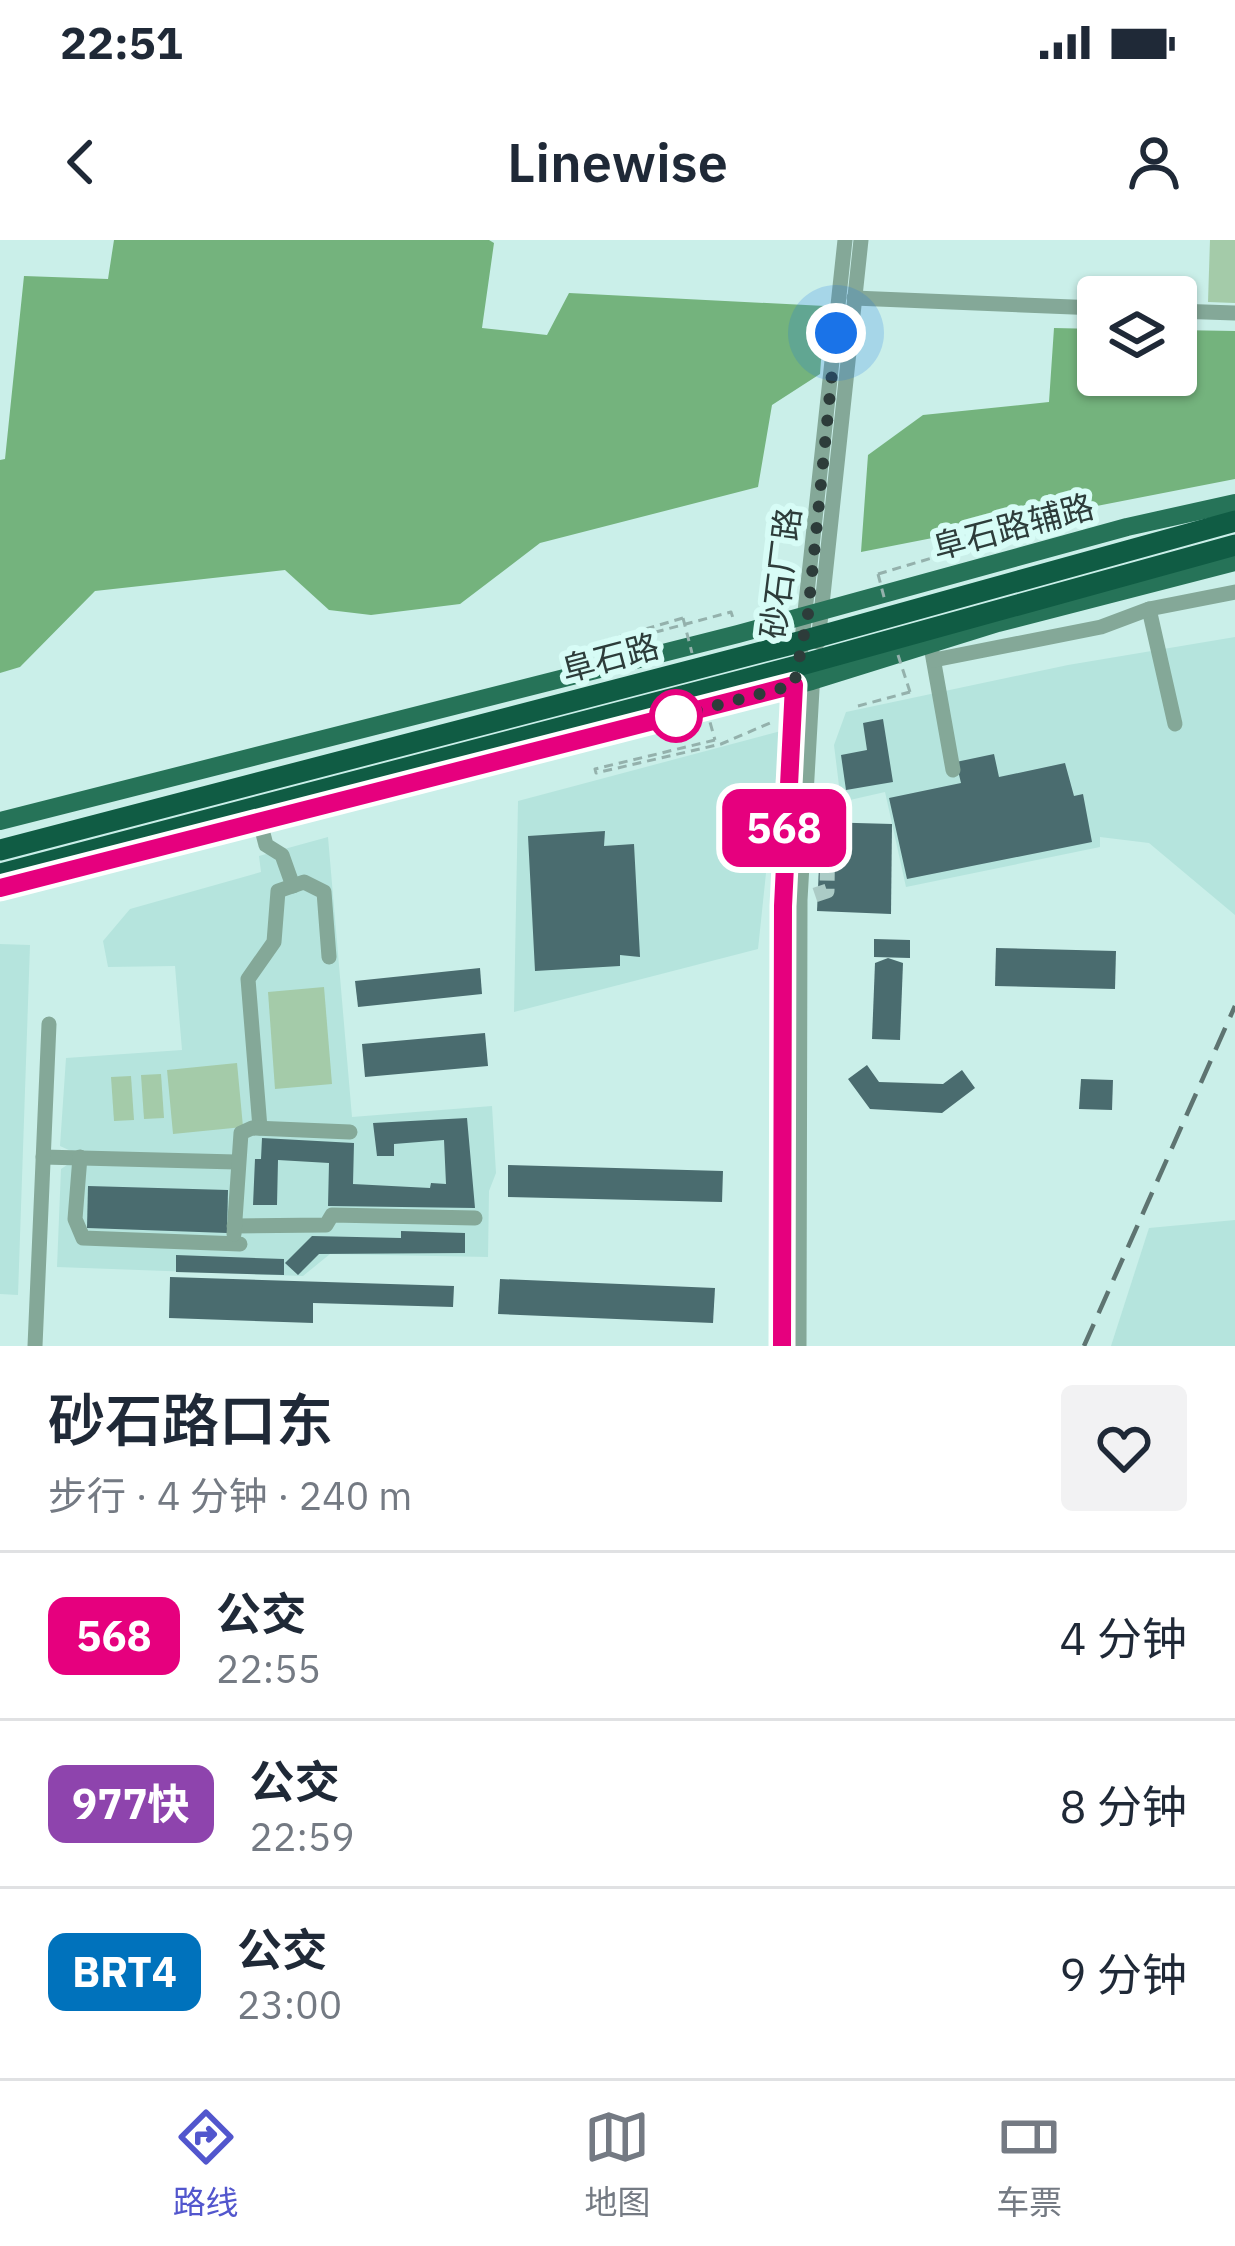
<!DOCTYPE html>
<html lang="zh">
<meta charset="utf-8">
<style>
body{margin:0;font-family:"IBM Plex Sans","Noto Sans SC",sans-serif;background:#f2f2f3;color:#1f2937;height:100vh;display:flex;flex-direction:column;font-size:45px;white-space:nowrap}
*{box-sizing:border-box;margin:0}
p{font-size:39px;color:#747a83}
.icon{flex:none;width:66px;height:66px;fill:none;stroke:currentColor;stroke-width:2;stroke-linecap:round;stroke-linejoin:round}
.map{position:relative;height:1106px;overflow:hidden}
.side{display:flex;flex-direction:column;background:#fff;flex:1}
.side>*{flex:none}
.badge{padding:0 24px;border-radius:18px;font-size:42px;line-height:78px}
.buttons{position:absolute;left:1077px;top:36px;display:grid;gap:24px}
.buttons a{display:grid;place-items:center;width:120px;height:120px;border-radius:12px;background:#fff;box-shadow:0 3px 9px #0004;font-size:60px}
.you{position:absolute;width:60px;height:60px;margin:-30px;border:9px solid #fff;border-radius:50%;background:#1a73e8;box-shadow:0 0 0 18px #1a73e833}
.map>.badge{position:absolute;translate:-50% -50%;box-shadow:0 0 0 6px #fff}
.round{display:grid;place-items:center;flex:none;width:126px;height:126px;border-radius:12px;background:#f2f2f3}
.head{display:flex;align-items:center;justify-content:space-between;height:204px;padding:0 48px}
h1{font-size:57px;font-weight:600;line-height:90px}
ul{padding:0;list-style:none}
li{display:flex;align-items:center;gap:36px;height:168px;padding:0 48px;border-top:3px solid #e0e1e3}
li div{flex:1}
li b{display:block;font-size:45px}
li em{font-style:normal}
li .badge{min-width:132px;font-weight:700;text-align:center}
.status{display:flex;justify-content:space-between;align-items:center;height:84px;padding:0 60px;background:#fff;direction:ltr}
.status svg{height:33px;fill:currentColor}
header{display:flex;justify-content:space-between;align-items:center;height:156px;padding:0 48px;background:#fff;font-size:54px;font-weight:600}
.tab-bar{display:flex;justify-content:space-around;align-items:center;height:168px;border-top:3px solid #e0e1e3;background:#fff;font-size:33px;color:#747a83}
.tab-bar a{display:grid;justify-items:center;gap:6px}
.tab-bar .on{color:#5256cd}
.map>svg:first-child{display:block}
</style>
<div class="status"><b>22:51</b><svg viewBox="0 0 49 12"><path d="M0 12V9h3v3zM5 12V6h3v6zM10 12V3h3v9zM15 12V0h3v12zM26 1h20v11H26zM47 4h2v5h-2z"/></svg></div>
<header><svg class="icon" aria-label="back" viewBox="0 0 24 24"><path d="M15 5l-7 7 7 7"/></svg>Linewise<svg class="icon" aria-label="person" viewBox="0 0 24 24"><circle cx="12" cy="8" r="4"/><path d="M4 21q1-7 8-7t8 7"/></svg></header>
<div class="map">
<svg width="1235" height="1106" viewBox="0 0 1235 1106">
<rect width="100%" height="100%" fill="#caefe9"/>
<!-- built -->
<g fill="#b5e4dd">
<path d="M1235 397V675L1149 603 1100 597V607L906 647 885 552 841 562 834 505 846 472 1068 425Z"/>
<path d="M781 491 758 709 514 772 518 561Z"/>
<path d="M328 597 352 877 492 866 496 933 489 951 488 1017 330 1014 303 1036 57 1027 61 929 70 923 71 911 60 906 66 818 182 810 175 726 108 727 103 701 130 669 261 632 259 616Z"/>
<path d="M0 704 30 705 18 1055 0 1054Z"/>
<path d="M1235 980V1106H1111L1149 988Z"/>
</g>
<!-- green -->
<g fill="#a4cba9">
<path d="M1210 0H1235V63L1208 62Z"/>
<path d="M324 747 332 844 275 849 268 752Z"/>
<path d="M237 823 243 887 173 894 167 830Z"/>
<path d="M161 834 164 878 144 879 141 835Z"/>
<path d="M131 836 134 880 114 881 111 837Z"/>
</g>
<!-- forest -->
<g fill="#74b37d">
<path d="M114 0H489L494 3 482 88 547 95 569 53 825 66 820 134 772 165 758 247 540 303 460 364 371 375 329 370 285 330 95 351 20 427 0 433V220L5 219 24 36 108 39Z"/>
<path d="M1054 88 1098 89V135H1176V90L1235 91V239L861 312 868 215 923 175 1049 162Z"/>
</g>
<!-- building -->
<g fill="#4a6c6f">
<path d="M883 479 893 542 846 550 841 515 867 510 863 483Z"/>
<path d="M994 514 999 537 1065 523 1074 556 1083 554 1092 602 907 639 889 558 961 543 956 522Z"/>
<path d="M821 582 892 584 891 674 817 671Z"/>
<path d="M605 591 604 606 634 604 640 717 620 715V726L535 731 528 596Z"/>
<path d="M874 699 910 700V718L874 717Z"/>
<path d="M996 708 1116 711 1115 749 995 746Z"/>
<path d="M888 718 903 723 900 800 872 799 875 723Z"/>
<path d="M480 728 482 754 358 767 355 741Z"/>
<path d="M485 793 488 826 365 837 362 804Z"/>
<path d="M867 825 879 842 943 844 962 830 975 848 942 873 870 869 848 839Z"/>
<path d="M1081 839 1113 840 1112 870 1079 869Z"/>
<path d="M467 878 475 968 328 966 329 923 278 920 277 965H253L255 919H261L262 898 354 903 353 944 430 948 431 943 446 944 444 900 394 904V916H377L373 883Z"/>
<path d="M508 925 723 931 722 962 508 957Z"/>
<path d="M88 946 228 950 227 993 87 988Z"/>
<path d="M401 991 465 993V1013L319 1014 298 1035 285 1023 312 996 401 998Z"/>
<path d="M176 1015 284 1019V1035L176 1032Z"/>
<path d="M170 1037 454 1046 453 1067 313 1063V1083L169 1078Z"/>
<path d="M500 1039 715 1048 713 1083 498 1074Z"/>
</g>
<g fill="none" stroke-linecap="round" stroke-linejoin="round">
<!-- minor-tunnel -->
<path stroke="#abcbc6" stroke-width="15" stroke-dasharray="15 8" stroke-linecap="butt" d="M815 655 827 651 828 579"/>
<!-- path -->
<g stroke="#94b1ac" stroke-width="3" stroke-dasharray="9 6" stroke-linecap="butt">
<path d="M878 334 932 318"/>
<path d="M683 378 591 405 592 409 731 372 733 378"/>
<path d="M858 466 910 452"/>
<path d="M715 500 595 529 596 533 721 504 770 483"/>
</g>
<!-- minor -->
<g stroke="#84a898" stroke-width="15">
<path d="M854 58 1098 68"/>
<path d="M1176 71 1235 73"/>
<path d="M1149 369 1175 484"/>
<path d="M818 402 861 0"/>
<path d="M801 409 845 0"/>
<path d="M932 412 953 530"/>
<path d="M934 420 1101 387 1149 369 1235 352"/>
<path d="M802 570 818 569 828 579"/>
<path d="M260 582 266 605 282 615 293 646"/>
<path d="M260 888 248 739 274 702 278 651 304 642 324 652 329 717"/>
<path d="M43 917 236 922"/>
<path d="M80 917 75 979 83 998 240 1004"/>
<path d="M234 986 326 985 332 975 475 978"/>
<path d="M234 994 241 893 252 888 350 892"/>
<path d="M35 1106 49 784"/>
<path d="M782 1106 783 666 796 438"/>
<path d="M799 1106 800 660 813 432"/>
</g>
<!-- major -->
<g stroke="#267358" stroke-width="18">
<path d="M0 581 738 394 1127 287 1235 263"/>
<path d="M0 648 812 441 998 383 1235 322"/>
</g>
<!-- rail -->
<path stroke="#5e7471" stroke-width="4.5" stroke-dasharray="24 12" stroke-linecap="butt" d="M1084 1106 1235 766"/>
<!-- path-bridge -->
<g stroke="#94b1ac" stroke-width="3" stroke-dasharray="9 6" stroke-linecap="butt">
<path d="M878 334 885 361"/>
<path d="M683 378 692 413"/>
<path d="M898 415 910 452"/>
<path d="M706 468 715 500"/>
</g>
<!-- highway-bridge -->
<g stroke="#105c44" stroke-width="21">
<path d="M0 610 788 405 1235 281"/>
<path d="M0 634 797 426 1235 305"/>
</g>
</g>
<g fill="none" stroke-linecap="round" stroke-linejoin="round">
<!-- line casing -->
<g stroke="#fff" stroke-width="27">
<path id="line" d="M0 648 794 445 783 666 782 1106"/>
</g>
<!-- line -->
<use href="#line" stroke="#e6007e" stroke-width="18"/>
<!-- walk -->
<path stroke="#2d3c3a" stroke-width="12" stroke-dasharray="0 21.6" d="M676 476 794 445 808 374 836 93"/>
</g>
<!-- markers -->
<circle fill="#fff" stroke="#e6007e" stroke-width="6" cx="676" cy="476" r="24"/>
<g text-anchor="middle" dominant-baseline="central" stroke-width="12" stroke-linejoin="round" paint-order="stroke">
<!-- street labels -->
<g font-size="33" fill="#2d3c3a" stroke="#d7fcf6">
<text transform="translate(1013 286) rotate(-15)">阜石路辅路</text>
<text transform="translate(780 333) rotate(-83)">砂石厂路</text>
<text transform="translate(610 417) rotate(-15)">阜石路</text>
</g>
</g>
</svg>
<div class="buttons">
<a><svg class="icon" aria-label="layers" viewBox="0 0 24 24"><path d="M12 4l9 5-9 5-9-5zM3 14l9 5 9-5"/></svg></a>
</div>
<div class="you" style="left:836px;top:93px"></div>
<b class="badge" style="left:784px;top:588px;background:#e6007e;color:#fff">568</b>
</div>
<section class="side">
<div class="head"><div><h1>砂石路口东</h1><p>步行 · 4 分钟 · 240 m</p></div><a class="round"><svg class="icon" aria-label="heart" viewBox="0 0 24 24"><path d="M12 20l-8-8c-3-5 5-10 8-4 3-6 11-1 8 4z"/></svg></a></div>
<ul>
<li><span class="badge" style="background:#e6007e;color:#fff">568</span><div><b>公交</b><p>22:55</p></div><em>4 分钟</em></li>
<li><span class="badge" style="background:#8e44ad;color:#fff">977快</span><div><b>公交</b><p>22:59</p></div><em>8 分钟</em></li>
<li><span class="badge" style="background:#0072bc;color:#fff">BRT4</span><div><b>公交</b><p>23:00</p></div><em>9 分钟</em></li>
</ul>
</section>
<nav class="tab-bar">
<a class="on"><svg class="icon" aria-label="directions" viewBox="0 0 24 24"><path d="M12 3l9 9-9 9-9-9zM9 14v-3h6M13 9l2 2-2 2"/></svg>路线</a>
<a><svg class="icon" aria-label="map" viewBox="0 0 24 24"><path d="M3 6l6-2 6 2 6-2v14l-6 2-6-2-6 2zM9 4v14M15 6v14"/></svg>地图</a>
<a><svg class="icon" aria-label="tickets" viewBox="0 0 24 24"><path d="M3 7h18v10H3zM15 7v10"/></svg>车票</a>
</nav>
